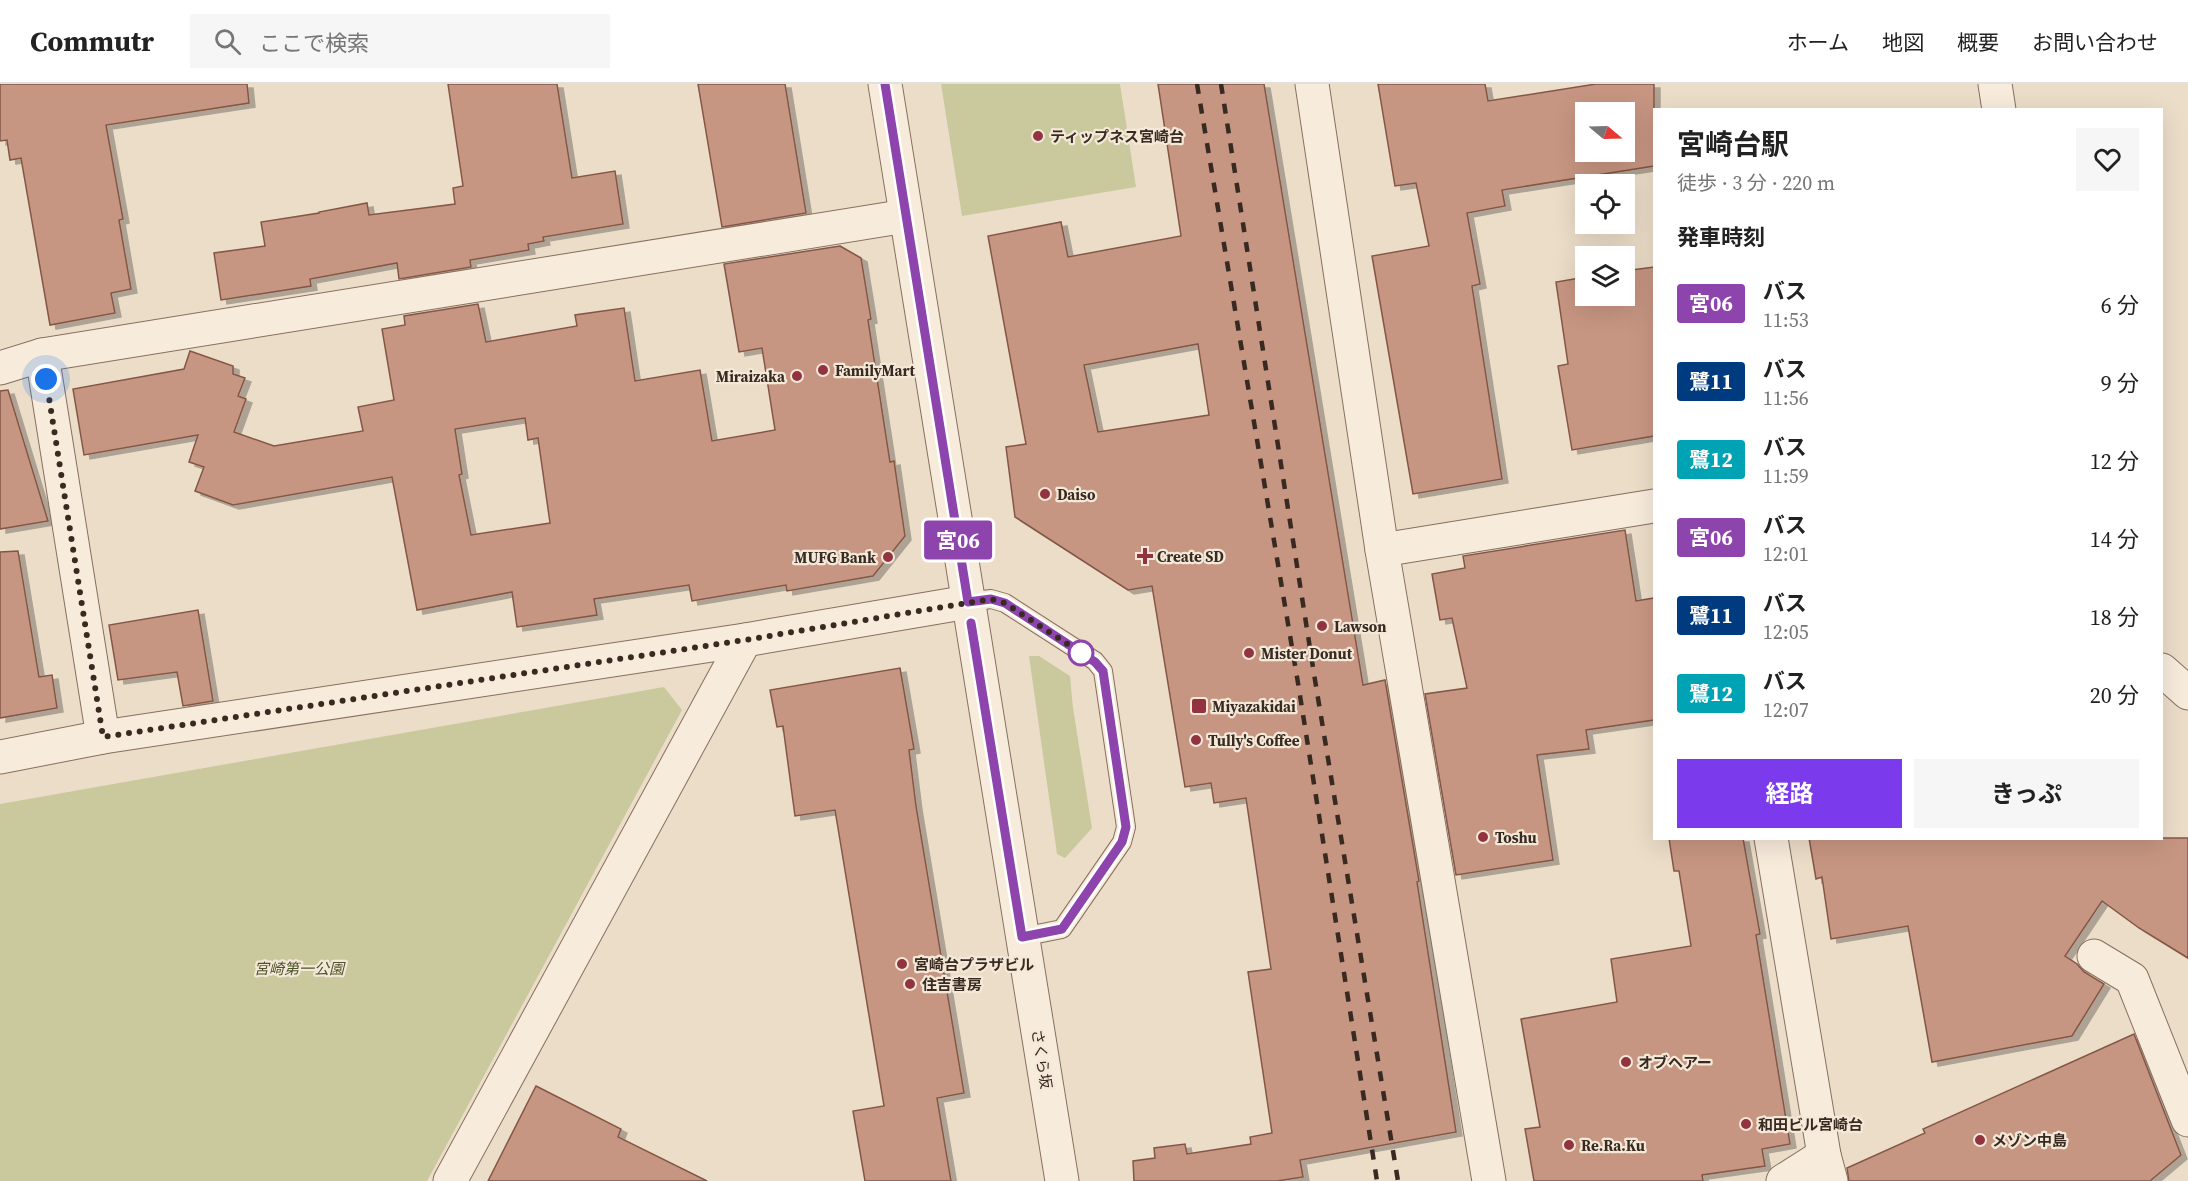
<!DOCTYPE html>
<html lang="ja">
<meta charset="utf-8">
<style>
body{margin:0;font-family:"Source Serif 4","Noto Sans JP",serif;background:#f6f6f6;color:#222;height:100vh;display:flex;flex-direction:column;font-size:22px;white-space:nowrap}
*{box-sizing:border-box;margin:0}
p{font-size:20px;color:#767676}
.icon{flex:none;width:33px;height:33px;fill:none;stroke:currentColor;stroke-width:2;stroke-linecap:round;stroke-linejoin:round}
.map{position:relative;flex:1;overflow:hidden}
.sheet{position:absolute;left:1653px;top:24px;width:510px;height:732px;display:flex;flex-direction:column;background:#fff;border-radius:0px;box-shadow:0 6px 24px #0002}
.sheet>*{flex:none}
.badge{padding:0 12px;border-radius:4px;font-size:21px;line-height:39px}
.needle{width:39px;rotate:109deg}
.buttons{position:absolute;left:1575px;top:18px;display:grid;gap:12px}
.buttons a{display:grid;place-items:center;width:60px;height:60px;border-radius:0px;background:#fff;box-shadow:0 6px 24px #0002;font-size:30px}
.you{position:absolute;width:30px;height:30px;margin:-15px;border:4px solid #fff;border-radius:50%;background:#1a73e8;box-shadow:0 0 0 9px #1a73e833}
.map>.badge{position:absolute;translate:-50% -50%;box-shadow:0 0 0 3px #fff}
h2{padding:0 24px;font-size:22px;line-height:54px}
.round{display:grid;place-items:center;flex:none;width:63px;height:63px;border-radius:0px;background:#f6f6f6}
.overview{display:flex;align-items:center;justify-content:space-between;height:102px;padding:0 24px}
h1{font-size:28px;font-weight:700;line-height:45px}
.button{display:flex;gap:12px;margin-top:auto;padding:12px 24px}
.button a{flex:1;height:69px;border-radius:0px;background:#7c3aed;color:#fff;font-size:24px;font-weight:700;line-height:69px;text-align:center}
.button a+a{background:#f6f6f6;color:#222}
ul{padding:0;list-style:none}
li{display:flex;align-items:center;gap:18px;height:78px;padding:0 24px}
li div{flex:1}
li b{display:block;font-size:22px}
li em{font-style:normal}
li .badge{min-width:66px;font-weight:700;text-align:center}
header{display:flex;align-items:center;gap:36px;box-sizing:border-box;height:84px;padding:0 30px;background:#fff;border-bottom:2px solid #e0e0e0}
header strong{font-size:28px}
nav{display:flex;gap:33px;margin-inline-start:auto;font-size:21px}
.search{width:420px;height:54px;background:#f6f6f6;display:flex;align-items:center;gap:15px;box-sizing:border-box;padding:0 21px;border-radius:0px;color:#767676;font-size:22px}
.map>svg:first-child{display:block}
</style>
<header>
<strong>Commutr</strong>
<div class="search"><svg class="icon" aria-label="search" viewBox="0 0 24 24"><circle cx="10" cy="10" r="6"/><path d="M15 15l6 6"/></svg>ここで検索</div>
<nav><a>ホーム</a><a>地図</a><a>概要</a><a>お問い合わせ</a></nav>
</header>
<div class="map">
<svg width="2188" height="1097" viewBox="0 0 2188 1097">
<defs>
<filter id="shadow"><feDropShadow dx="6" dy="4" stdDeviation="0" flood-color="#0004"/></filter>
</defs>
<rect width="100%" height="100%" fill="#ecddc9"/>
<!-- green -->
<g fill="#c9c99d">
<path d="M941 0H1120L1136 103 962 132Z"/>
<path d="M1029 572H1039L1070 592 1073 624 1092 744 1065 774 1057 770Z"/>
<path d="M664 603 682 626 427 1097H0V720Z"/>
</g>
<!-- building -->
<g fill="#c79682" stroke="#845746" stroke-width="1.5" fill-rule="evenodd" filter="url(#shadow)">
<path d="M0 0H247L249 19 106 41 123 135 119 136 131 205 111 209 115 229 50 241 21 74 10 76 7 56 0 57Z"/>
<path d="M448 0H557L572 94 615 87 623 140 543 153 544 157 528 160 529 166 470 176 471 183 399 195 397 179 310 195 311 202 221 216 214 169 265 162 261 138 319 129V128L367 119 369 131 455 120 453 104 463 102Z"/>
<path d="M698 0H785L806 129 722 143Z"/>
<path d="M1158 0H1264L1363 601 1385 596 1419 797 1417 798 1456 1048 1300 1076 1303 1093 1277 1097H1134L1133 1077 1155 1074 1154 1064 1185 1060 1187 1070 1251 1060 1250 1053 1272 1049 1248 888 1271 885 1246 714 1214 719 1211 699 1185 703 1152 502 1128 506 1015 433 1006 363 1026 360 988 152 1061 138 1068 173 1181 152ZM1198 260 1209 331 1098 348 1084 281Z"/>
<path d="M1378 0H1485L1488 17 1596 0H1654V82L1502 106 1505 122 1467 129 1480 200 1472 202 1502 395 1413 410 1372 172 1429 162 1416 99 1395 102ZM1586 28H1624V68H1586Z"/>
<path d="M840 162 861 174 871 235 868 236 890 378 894 377 905 452 873 492 787 507 786 501 692 517 689 501 594 515 597 531 517 543 512 508 417 526 392 393 233 421 195 407 204 383 189 378 198 351 84 371 73 305 184 285 190 267 233 282V290L245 294 238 312 246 315 234 348 274 362 363 347 358 323 394 316 382 245 405 241 404 232 478 220 486 258 577 242 575 231 624 224 635 297 700 286 712 357 775 346 762 264 739 268 724 180ZM525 334 528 356 538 354 550 439 471 451 459 391 462 390 455 345Z"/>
<path d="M1654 183V352L1572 366 1558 282 1568 280 1556 198 1586 193V212H1624V187Z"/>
<path d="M8 306 48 437 0 445V307Z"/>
<path d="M1625 446 1636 517 1654 514V636L1586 646 1589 665 1537 671 1553 776 1456 791 1425 610 1467 604 1452 534 1440 536 1432 490 1465 484 1463 472Z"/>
<path d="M18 467 39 593 52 591 57 624 0 634V468Z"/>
<path d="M198 526 213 617 183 622 177 588 118 596 109 541Z"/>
<path d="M900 584 914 665 909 666 916 722 964 1009 937 1014 951 1097H865L853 1027 884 1022 835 726 795 732 783 642 777 643 770 606Z"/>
<path d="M1669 754H1743L1760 850 1756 851 1790 1060 1762 1065 1765 1082 1702 1091 1703 1097H1534L1525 1045 1540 1043 1521 935 1617 918 1611 875 1691 862 1679 787H1674Z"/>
<path d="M1809 754H2188V874L2139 844 2102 817 2065 872 2077 880 2084 888 2104 900 2072 952 1932 978 1908 842 1831 855 1822 793 1816 795Z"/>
<path d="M2134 950 2181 1071 2150 1097H1849L1847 1084 1925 1049 1923 1045Z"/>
<path d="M536 1002 621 1045 618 1053 707 1097H488Z"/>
</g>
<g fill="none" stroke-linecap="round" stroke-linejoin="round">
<!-- service casing -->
<g stroke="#876f5f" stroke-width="20">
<path id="service" d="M968 518 991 515 1005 519 1095 577 1103 587 1126 743 1122 758 1062 845 1022 853"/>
</g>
<!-- minor casing -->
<g stroke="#876f5f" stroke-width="35">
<g id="minor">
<path d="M1312 0 1382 466 1489 1097"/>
<path d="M42 271 103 653"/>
<path d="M0 284 42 271 906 132"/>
<path d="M1382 466 1654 422"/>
<path d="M0 673 103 653 745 556 968 518"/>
<path d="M1771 754 1824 1071 1831 1097"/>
<path d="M2094 872 2132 895 2188 1036"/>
<path d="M450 1097 745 556"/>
<path d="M1783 1097 1824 1071"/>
</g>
</g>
<!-- tertiary casing -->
<g stroke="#876f5f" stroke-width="35">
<g id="tertiary">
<path d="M885 0 1062 1097"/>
<path d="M1995 0 1999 26"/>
<path d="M2162 586 2188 609"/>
</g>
</g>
<!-- service -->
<use href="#service" stroke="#f7ebdc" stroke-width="18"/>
<!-- minor -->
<use href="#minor" stroke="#f7ebdc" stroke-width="33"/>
<!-- tertiary -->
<use href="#tertiary" stroke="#f7ebdc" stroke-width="33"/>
<!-- rail -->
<g stroke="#382a21" stroke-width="4.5" stroke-dasharray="10 10" stroke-linecap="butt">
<path d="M1197 0 1298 599 1377 1097"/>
<path d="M1221 0 1315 596 1398 1097"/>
</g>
</g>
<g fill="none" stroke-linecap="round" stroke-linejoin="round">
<!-- line casing -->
<g stroke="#fff" stroke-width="14">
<path id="line" d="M885 0 968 518 991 515 1005 519 1095 578 1103 587 1126 743 1122 758 1062 845 1022 853 971 539"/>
</g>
<!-- line -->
<use href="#line" stroke="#8e44ad" stroke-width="9"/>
<!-- walk -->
<path stroke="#382a21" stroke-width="6" stroke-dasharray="0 10.8" d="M46 295 103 653 745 556 991 515 1005 519 1081 569"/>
</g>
<!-- markers -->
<g fill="#92333f" stroke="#f4e8d8" stroke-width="2">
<circle cx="1038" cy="52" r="6"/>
<circle cx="823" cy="286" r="6"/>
<circle cx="797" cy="292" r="6"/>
<circle cx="1045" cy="410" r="6"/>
<path d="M1142 463h6v6h6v6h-6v6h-6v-6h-6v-6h6z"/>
<circle cx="888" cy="473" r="6"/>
<circle cx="1322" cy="542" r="6"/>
<circle cx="1249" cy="569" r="6"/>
<rect x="1191" y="614" width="16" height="16" rx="3"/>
<circle cx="1196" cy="656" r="6"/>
<circle cx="1483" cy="753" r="6"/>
<circle cx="902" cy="880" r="6"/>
<circle cx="910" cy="900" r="6"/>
<circle cx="1626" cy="978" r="6"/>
<circle cx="1746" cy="1040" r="6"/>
<circle cx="1980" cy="1056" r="6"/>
<circle cx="1569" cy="1061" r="6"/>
</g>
<circle fill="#fff" stroke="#8e44ad" stroke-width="3" cx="1081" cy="569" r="12"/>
<g text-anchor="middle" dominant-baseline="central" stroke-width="4.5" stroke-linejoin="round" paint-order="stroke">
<!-- poi labels -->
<g font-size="15" font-weight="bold" fill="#382a21" stroke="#f4e8d8" text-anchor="start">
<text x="1050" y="52">ティップネス宮崎台</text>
<text x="835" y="286">FamilyMart</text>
<text x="785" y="292" text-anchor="end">Miraizaka</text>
<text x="1057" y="410">Daiso</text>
<text x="1157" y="472">Create SD</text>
<text x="876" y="473" text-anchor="end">MUFG Bank</text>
<text x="1334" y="542">Lawson</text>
<text x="1261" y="569">Mister Donut</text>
<text x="1212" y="622">Miyazakidai</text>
<text x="1208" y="656">Tully's Coffee</text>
<text x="1495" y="753">Toshu</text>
<text x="914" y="880">宮崎台プラザビル</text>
<text x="922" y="900">住吉書房</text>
<text x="1638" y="978">オブヘアー</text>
<text x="1758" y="1040">和田ビル宮崎台</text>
<text x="1992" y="1056">メゾン中島</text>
<text x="1581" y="1061">Re.Ra.Ku</text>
</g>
<!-- park labels -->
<g font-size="15" font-style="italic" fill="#4e5329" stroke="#f4e8d8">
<text x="299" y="884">宮崎第一公園</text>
</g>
<!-- street labels -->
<g font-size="15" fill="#382a21" stroke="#f4e8d8">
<text transform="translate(1042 975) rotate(81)">さくら坂</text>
</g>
</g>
</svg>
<div class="buttons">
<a><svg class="needle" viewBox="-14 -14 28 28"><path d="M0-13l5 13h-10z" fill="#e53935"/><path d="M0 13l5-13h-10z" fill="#767676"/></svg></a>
<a><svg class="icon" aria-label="locate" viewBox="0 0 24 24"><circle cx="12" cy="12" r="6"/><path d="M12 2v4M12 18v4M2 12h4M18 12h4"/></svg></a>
<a><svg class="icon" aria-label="layers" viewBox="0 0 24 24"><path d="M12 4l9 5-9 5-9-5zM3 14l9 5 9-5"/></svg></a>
</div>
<div class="you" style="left:46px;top:295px"></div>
<b class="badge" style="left:958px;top:456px;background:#8e44ad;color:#fff">宮06</b>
<section class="sheet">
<div class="overview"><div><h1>宮崎台駅</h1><p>徒歩 · 3 分 · 220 m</p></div><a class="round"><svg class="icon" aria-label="heart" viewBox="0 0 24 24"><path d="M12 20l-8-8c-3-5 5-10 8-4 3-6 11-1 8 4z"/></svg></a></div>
<h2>発車時刻</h2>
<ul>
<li><span class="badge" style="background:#8e44ad;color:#fff">宮06</span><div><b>バス</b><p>11:53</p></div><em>6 分</em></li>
<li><span class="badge" style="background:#003b80;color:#fff">鷺11</span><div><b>バス</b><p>11:56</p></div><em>9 分</em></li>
<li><span class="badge" style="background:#00a3b4;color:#fff">鷺12</span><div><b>バス</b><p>11:59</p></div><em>12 分</em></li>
<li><span class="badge" style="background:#8e44ad;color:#fff">宮06</span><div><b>バス</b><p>12:01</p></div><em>14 分</em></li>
<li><span class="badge" style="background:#003b80;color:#fff">鷺11</span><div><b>バス</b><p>12:05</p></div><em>18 分</em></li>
<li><span class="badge" style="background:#00a3b4;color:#fff">鷺12</span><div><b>バス</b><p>12:07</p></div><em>20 分</em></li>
</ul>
<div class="button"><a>経路</a><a>きっぷ</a></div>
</section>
</div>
